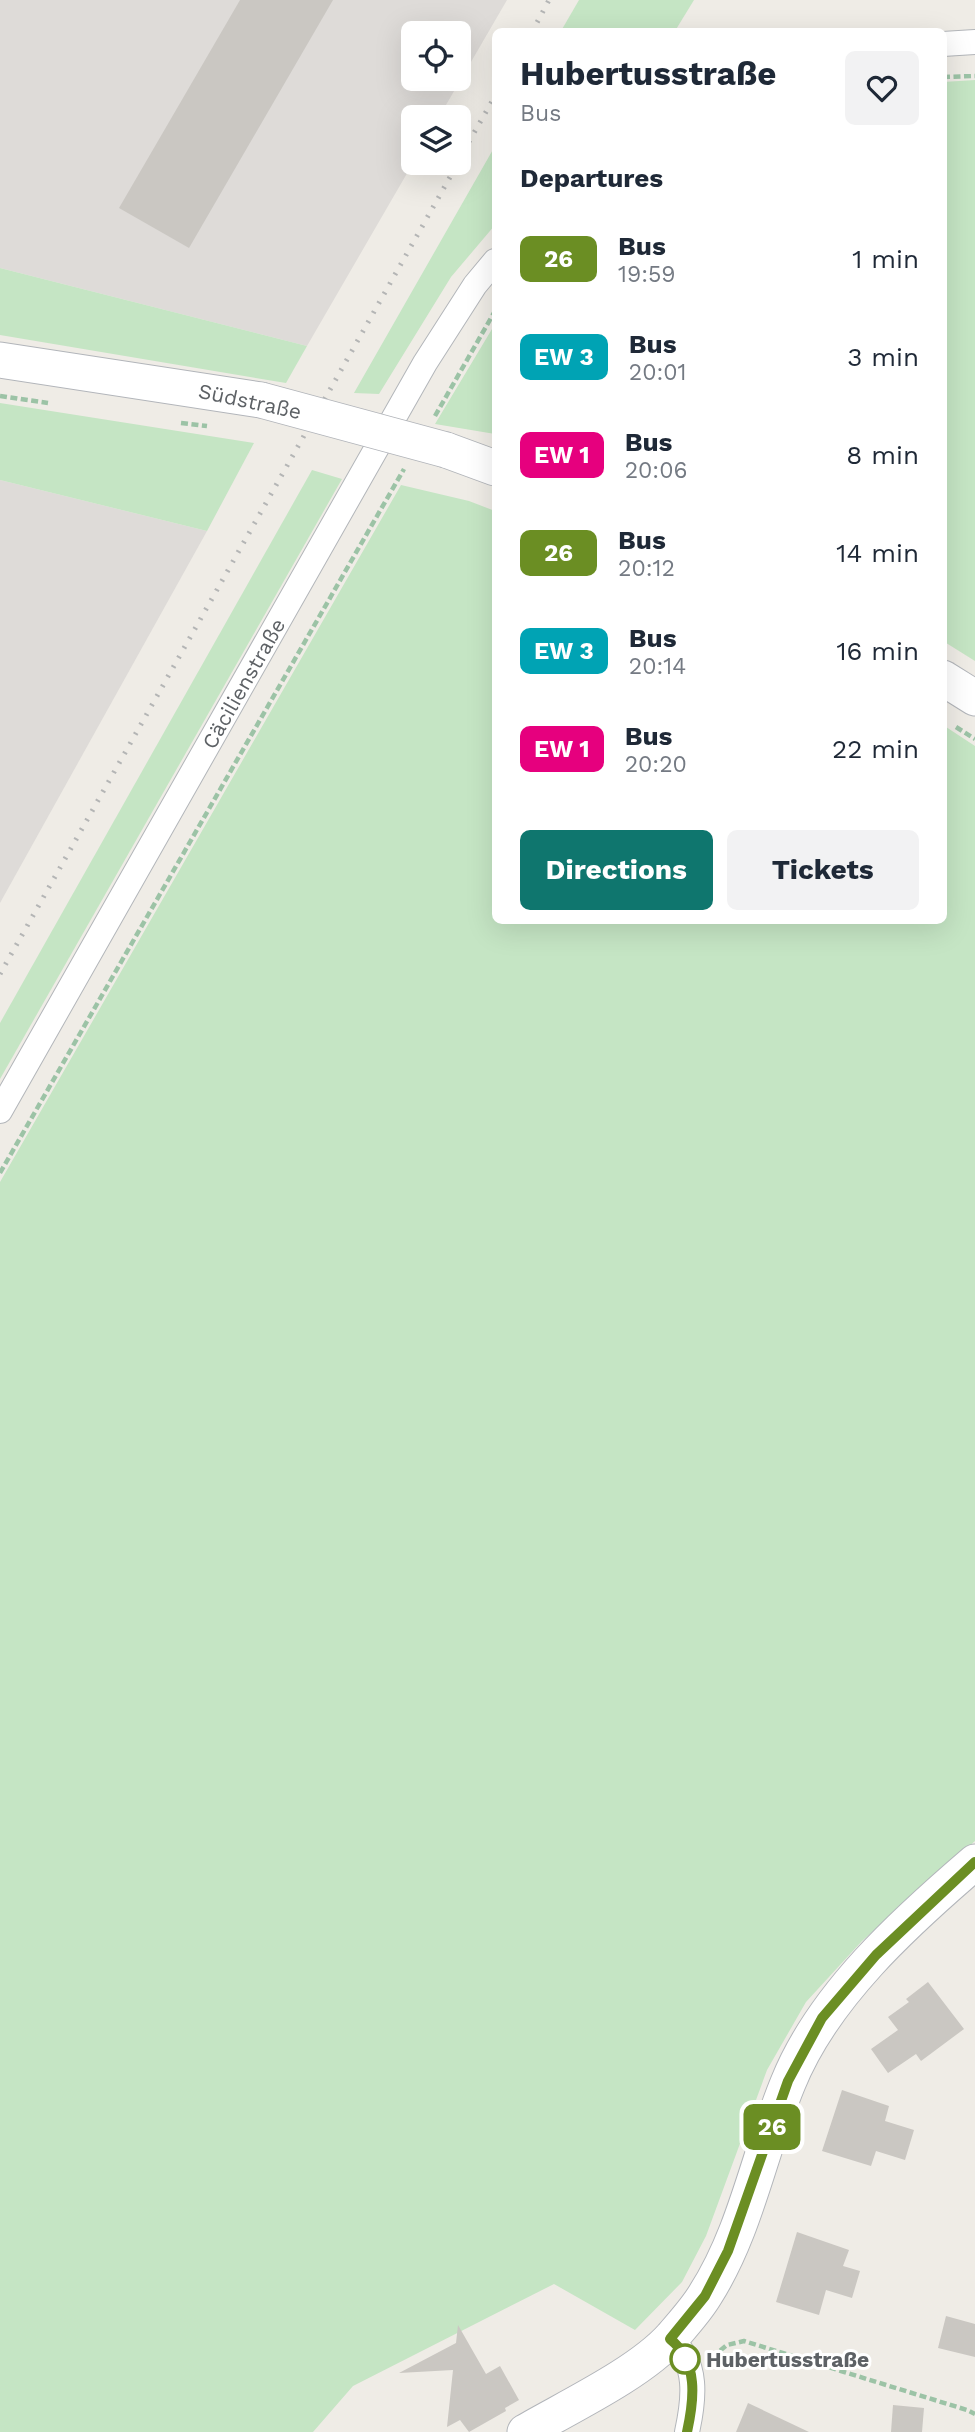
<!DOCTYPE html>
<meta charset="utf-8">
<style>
body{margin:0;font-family:"Work Sans",sans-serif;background:#f2f2f3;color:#1f2937;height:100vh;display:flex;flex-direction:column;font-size:26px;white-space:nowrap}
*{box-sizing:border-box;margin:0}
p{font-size:23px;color:#747a83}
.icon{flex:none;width:38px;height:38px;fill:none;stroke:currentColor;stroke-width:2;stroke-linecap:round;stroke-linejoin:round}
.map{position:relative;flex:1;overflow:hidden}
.sheet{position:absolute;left:492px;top:28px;width:455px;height:896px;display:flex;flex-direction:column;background:#fff;border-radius:10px;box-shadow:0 7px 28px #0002}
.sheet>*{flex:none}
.badge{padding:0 14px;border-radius:10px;font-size:24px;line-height:46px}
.fabs{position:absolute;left:401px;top:21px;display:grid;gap:14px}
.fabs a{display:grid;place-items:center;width:70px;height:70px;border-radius:10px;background:#fff;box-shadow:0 7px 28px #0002;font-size:35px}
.map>.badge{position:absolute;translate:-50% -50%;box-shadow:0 0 0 4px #fff}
h2{padding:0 28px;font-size:26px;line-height:63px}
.round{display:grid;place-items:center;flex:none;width:74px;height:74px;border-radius:10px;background:#f2f2f3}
.head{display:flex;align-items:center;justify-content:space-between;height:119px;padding:0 28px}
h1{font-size:33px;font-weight:700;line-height:52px}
.primary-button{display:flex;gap:14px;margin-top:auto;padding:14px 28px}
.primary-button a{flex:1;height:80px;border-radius:10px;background:#0f766e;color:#fff;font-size:28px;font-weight:700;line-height:80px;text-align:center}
.primary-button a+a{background:#f2f2f3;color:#1f2937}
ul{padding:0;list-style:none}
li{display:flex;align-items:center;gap:21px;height:98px;padding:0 28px}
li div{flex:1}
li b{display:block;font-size:26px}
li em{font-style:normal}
li .badge{min-width:77px;font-weight:700;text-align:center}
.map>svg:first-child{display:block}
</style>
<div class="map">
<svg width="975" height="2432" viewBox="0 0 975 2432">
<rect width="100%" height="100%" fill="#efece6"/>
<!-- industrial -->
<g fill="#dedbd8" fill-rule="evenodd">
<path d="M0 0H507L439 117H413V163L307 346 0 268ZM413 33H458V79H413Z"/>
<path d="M0 480 207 531 0 903Z"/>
</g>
<!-- green -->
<g fill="#c5e5c4">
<path d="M579 0H694L675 31H561Z"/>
<path d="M975 80V661L943 641V82Z"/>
<path d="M495 146V225L451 277 379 394 354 393Z"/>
<path d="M0 268 307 346 286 383 0 335Z"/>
<path d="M495 324V434L435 424Z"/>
<path d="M0 403 254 443 207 531 0 480Z"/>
<path d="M312 470 342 479 0 1079V1023Z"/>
<path d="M401 485 469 501 495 511V920H943V725L975 746V1841L862 1941 806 2002 767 2070 706 2236 682 2282 635 2330 554 2284 353 2386 313 2432H0V1182Z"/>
</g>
<!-- building -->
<g fill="#cac7c2">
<path d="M240 0H333L189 248 119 208Z"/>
<path d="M928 1982 964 2029 921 2061 916 2054 888 2073 871 2049 898 2030 888 2017 909 2002 906 1999Z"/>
<path d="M842 2090 889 2106 885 2121 914 2130 905 2160 876 2151 871 2166 822 2151Z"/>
<path d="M797 2232 849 2250 843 2266 860 2271 852 2298 826 2290 819 2315 776 2302Z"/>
<path d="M946 2316 975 2324V2357L938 2348Z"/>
<path d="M458 2325 486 2374 500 2366 519 2400 505 2408 506 2411 469 2432 460 2420 447 2427 453 2370 399 2373 456 2343Z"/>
<path d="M748 2403 809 2432H736Z"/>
<path d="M893 2405 924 2408 922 2432H891Z"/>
</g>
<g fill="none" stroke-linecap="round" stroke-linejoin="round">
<!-- minor casing -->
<g stroke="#b3b6ba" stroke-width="26">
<g id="minor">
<path d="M943 44 975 42"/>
<path id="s1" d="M0 1111 425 363 475 285 495 261"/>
<path d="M670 2339C699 2362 694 2400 687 2432"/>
</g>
</g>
<!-- secondary casing -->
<g stroke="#b2b5ba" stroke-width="37">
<g id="secondary">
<path d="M0 360 261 400"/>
<path d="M446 450 495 468"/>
<path d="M943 678 975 698"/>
<path d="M525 2432C568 2407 640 2373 672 2337 683 2324 696 2310 705 2295 746 2231 759 2153 788 2083 823 1996 905 1922 975 1862"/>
</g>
</g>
<!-- path -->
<g stroke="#9cc3a6" stroke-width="4.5" stroke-dasharray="7 3.5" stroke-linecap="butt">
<path d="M943 77 975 76"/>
<path d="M0 396 48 403"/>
<path d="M435 416 495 311"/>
<path d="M181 423 207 426"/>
<path d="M956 727 975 739"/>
<path d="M0 1173 404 469"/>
<path d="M712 2357 727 2345 744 2341 967 2410 975 2414"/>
</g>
<!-- minor -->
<use href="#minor" stroke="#fff" stroke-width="24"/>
<!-- secondary -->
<use href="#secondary" stroke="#fff" stroke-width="35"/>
<!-- rail -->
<g stroke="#b4b5b5" stroke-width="5" stroke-dasharray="2 9" stroke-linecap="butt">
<path d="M532 32 549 0"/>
<path d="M458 161 495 96"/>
<path d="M0 974 458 163"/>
</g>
<!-- secondary-bridge casing -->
<g stroke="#b2b5ba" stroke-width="37" stroke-linecap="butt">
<path id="secondary-bridge" d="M261 400 446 450"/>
</g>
<!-- secondary-bridge -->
<use href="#secondary-bridge" stroke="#fff" stroke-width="35"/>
</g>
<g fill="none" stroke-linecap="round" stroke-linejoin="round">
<!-- line casing -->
<g stroke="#fff" stroke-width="16">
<path id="line" d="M687 2432C694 2400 699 2362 670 2339L705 2296 728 2251 788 2081 822 2018 876 1955 975 1862"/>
</g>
<!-- line -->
<use href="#line" stroke="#6b8e23" stroke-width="10"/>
</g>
<!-- markers -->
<circle fill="#fff" stroke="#6b8e23" stroke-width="3.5" cx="685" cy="2359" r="14"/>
<g text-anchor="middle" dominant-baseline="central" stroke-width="6" stroke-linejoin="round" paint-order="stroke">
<!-- street labels -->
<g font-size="21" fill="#5d6165" stroke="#fff">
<text transform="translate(250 401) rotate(12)">Südstraße</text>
<text stroke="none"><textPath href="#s1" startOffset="492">Cäcilienstraße</textPath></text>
</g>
<!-- stop labels -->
<g font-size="21" font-weight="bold" fill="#5d6165" stroke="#fff" text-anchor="start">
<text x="706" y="2359">Hubertusstraße</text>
</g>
</g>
</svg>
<div class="fabs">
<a><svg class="icon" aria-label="locate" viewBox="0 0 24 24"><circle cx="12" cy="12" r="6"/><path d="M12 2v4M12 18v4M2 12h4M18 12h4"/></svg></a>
<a><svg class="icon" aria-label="layers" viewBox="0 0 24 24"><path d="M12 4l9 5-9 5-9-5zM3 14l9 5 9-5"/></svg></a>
</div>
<b class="badge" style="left:772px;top:2127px;background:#6b8e23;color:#fff">26</b>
<section class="sheet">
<div class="head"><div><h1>Hubertusstraße</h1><p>Bus</p></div><a class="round"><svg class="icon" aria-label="heart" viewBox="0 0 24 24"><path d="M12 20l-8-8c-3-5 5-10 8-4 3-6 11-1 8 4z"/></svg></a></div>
<h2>Departures</h2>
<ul>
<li><span class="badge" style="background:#6b8e23;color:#fff">26</span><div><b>Bus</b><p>19:59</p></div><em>1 min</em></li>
<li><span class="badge" style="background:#00a3b4;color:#fff">EW 3</span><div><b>Bus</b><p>20:01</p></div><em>3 min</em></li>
<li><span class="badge" style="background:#e6007e;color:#fff">EW 1</span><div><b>Bus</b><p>20:06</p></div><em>8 min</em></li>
<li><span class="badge" style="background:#6b8e23;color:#fff">26</span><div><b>Bus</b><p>20:12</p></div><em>14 min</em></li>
<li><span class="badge" style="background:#00a3b4;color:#fff">EW 3</span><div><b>Bus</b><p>20:14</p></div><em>16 min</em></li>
<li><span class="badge" style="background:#e6007e;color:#fff">EW 1</span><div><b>Bus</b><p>20:20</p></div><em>22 min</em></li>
</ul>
<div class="primary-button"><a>Directions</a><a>Tickets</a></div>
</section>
</div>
